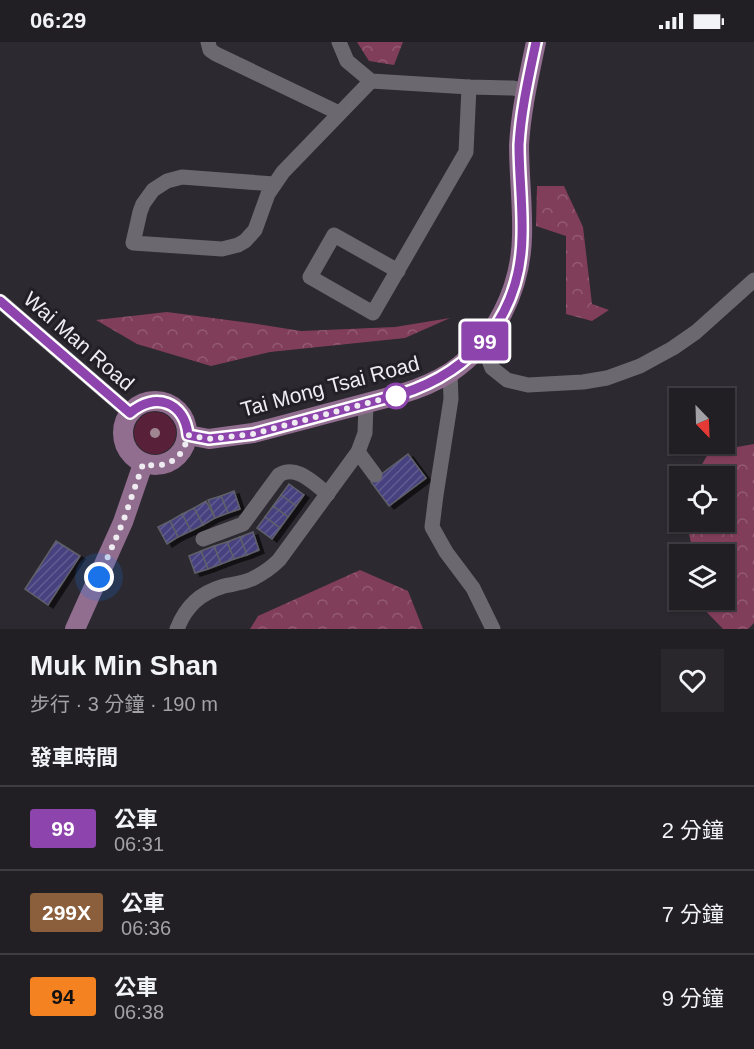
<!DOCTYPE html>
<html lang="zh-TW">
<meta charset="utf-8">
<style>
body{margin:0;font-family:Helvetica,"Noto Sans TC",sans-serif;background:#29272c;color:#f1f3f6;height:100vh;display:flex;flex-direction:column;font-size:22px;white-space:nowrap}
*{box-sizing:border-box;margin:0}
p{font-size:20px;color:#a2a2a6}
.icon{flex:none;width:33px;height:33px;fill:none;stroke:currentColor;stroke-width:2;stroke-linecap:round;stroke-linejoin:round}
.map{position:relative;height:587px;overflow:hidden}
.side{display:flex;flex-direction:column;background:#211f24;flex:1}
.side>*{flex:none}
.badge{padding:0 12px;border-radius:4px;font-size:21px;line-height:39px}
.needle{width:39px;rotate:157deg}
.tools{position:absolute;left:669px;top:346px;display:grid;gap:12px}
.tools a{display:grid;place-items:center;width:66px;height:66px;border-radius:0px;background:#211f24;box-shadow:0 2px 4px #0004,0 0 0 2px #3e3d41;font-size:30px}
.you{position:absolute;width:30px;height:30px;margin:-15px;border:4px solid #fff;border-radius:50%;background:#1a73e8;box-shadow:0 0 0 9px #1a73e833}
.map>.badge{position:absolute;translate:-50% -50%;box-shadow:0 0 0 3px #fff}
h2{padding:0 30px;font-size:22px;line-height:54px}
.round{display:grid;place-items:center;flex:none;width:63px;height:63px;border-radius:0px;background:#29272c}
.head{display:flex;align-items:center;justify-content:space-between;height:102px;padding:0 30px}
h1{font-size:28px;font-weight:700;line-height:45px}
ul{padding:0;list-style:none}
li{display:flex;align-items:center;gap:18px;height:84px;padding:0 30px;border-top:2px solid #3e3d41}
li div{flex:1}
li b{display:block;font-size:22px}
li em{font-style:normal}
li .badge{min-width:66px;font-weight:700;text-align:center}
.status{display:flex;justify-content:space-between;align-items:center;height:42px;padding:0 30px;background:#211f24;direction:ltr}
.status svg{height:16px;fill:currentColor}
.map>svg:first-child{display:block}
</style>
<div class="status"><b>06:29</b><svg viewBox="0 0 49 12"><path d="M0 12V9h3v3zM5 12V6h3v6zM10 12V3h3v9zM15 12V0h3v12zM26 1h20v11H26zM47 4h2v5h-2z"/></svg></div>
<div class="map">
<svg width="754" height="587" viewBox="0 0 754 587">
<defs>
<pattern id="forest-crowns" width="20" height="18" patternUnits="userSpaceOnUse" patternTransform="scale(1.5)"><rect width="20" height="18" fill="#813e5b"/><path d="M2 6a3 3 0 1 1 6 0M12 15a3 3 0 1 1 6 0" fill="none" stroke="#935a73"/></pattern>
<pattern id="building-hatch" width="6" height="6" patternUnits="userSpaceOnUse" patternTransform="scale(1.5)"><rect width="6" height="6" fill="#46427f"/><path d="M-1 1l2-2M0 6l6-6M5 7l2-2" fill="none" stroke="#615d92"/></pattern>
<filter id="shadow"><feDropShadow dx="5" dy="3" stdDeviation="0" flood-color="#0009"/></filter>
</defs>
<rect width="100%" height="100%" fill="#2c2930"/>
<!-- grass -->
<circle fill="#59203a" cx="155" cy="391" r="21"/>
<!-- forest -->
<g fill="url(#forest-crowns)">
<path d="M357 0H403L394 23 369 19Z"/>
<path d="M537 144H564L583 185 592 262 609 268 592 279 566 272V194L536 184Z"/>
<path d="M167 270 257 282 301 289 395 285 450 276 405 296 270 310 211 324 137 302 96 278Z"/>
<path d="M754 402V581L748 587H723L695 558H724V513H694L688 488 673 475 679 464 680 480H724V435H695L709 410Z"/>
<path d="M360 528 408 549 423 587H250L258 574Z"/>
</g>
<!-- building -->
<g fill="url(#building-hatch)" stroke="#606069" stroke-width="1.5" filter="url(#shadow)">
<path d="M408 412 426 436 389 464 371 440Z"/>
<path d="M289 442 304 453 296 464 281 453Z"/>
<path d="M234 449 240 467 228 471 221 454Z"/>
<path d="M281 453 296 464 288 475 273 464Z"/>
<path d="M221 454 228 471 215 476 208 458Z"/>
<path d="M206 459 215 476 203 483 194 466Z"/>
<path d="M273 464 288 475 280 486 265 475Z"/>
<path d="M194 466 203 483 191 489 182 472Z"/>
<path d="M182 472 191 489 178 495 170 479Z"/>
<path d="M265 475 280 486 272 497 257 486Z"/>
<path d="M170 479 178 495 167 502 158 485Z"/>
<path d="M253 490 259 508 247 513 240 495Z"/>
<path d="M240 495 247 513 234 517 227 500Z"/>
<path d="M56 499 80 514 48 563 25 547Z"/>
<path d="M227 500 234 517 221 522 214 504Z"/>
<path d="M214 504 221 522 208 527 201 509Z"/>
<path d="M201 509 208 527 195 531 189 514Z"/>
</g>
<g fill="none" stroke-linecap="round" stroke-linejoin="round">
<!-- minor -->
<g stroke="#6c6870" stroke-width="15">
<path d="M208 0 210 8 216 12 339 71"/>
<path d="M339 0 347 19 371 39 469 45 513 46 526 49"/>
<path d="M274 142 182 135 167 139 153 148 143 162 140 170 133 201 222 207 238 203 245 199 255 188 268 152 283 130 371 39"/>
<path d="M398 229 334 193 310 235 373 271 466 110 469 45"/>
<path d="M0 259 130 371"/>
<path d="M478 307 487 313 492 326 507 338 528 343 583 340 607 336 640 324 673 306 696 290 754 238"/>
<path d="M450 330 451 357 436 453 432 485 446 510 473 546 493 587"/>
<path d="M358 410 375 433"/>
<path d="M203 497 243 482 279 433C297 422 314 442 328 452"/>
<path d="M177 587C186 564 200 551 224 544 233 542 243 541 252 537 262 532 271 526 279 518L358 410 365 391 366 362"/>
</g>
<!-- major -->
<g stroke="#916d8f" stroke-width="20">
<circle cx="155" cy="391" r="32"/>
<path d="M188 393 209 397 253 391 401 352C418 347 435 340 451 330 495 300 521 247 522 194 523 164 519 134 519 103 521 68 529 34 536 0"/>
<path d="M75 587 123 480 143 422"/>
</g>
</g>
<!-- trees -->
<circle fill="#9f8691" cx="155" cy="391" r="5"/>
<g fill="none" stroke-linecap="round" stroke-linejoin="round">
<!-- line casing -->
<g stroke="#fff" stroke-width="14">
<path id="line" d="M0 259 130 371C155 349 185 360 188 393L209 397 253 392 401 352C474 329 521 272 522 194 523 164 519 133 519 103 521 68 529 34 536 0"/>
</g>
<!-- line -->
<use href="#line" stroke="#8e44ad" stroke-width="9"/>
<!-- walk -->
<path stroke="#efecf1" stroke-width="6" stroke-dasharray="0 10.8" d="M99 535 123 480 143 422C167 427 183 418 188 393L209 397 253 392 401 352 396 354"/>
</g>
<!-- markers -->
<circle fill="#fff" stroke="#8e44ad" stroke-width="3" cx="396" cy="354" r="12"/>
<g text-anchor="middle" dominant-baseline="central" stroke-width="6" stroke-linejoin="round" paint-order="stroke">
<!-- street labels -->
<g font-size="21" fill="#efecf1" stroke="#231f26">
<text transform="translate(79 299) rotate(41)">Wai Man Road</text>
<text transform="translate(330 344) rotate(-15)">Tai Mong Tsai Road</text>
</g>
</g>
</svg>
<div class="tools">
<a><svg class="needle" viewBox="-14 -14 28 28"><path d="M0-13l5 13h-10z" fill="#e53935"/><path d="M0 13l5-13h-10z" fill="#a2a2a6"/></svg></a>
<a><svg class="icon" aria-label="locate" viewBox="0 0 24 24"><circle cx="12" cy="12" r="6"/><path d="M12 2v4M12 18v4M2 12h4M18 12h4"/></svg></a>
<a><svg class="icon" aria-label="layers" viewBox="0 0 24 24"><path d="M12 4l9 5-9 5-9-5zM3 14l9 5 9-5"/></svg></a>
</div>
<div class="you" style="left:99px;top:535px"></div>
<b class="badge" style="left:485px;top:299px;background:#8e44ad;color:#fff">99</b>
</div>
<section class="side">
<div class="head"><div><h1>Muk Min Shan</h1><p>步行 · 3 分鐘 · 190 m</p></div><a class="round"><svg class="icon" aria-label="heart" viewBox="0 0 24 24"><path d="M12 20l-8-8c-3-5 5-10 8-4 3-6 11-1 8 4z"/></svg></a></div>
<h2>發車時間</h2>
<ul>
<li><span class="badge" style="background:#8e44ad;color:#fff">99</span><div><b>公車</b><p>06:31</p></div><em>2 分鐘</em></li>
<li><span class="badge" style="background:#8b5e3c;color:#fff">299X</span><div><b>公車</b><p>06:36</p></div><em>7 分鐘</em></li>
<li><span class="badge" style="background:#f58220;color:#111">94</span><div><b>公車</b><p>06:38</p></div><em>9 分鐘</em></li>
</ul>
</section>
